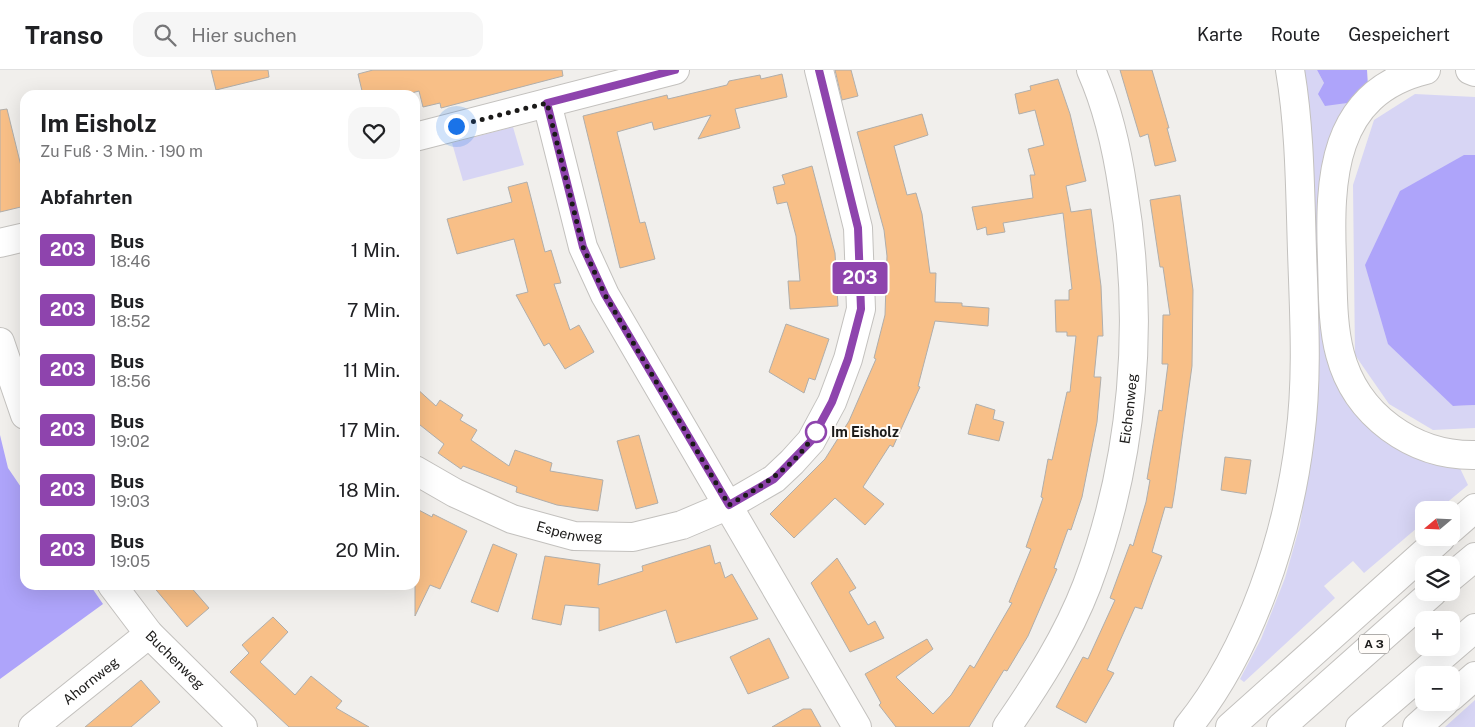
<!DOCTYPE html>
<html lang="de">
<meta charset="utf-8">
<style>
body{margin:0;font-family:"Public Sans",sans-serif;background:#f6f6f6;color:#202124;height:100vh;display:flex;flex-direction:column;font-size:19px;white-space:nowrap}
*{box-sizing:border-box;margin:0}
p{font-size:16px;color:#757577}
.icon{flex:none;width:28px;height:28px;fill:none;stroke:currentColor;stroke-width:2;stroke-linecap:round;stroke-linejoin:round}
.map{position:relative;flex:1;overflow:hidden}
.details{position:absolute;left:20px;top:20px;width:400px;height:500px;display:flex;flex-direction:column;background:#fff;border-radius:15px;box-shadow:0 5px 20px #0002}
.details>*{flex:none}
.badge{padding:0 10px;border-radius:4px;font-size:18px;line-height:32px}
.needle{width:32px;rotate:251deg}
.controls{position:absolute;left:1415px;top:431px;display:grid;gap:10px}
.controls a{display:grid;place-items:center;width:45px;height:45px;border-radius:10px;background:#fff;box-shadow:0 5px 20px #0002;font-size:25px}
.you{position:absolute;width:25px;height:25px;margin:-12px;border:4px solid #fff;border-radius:50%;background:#1a73e8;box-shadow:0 0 0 8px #1a73e833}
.map>.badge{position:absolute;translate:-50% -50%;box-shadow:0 0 0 2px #fff}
h2{padding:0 20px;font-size:19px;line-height:45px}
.round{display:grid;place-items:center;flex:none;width:52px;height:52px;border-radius:15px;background:#f6f6f6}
.overview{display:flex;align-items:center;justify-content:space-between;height:85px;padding:0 20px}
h1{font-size:24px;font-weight:700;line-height:38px}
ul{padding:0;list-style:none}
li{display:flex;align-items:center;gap:15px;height:60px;padding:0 20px}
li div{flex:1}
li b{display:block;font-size:19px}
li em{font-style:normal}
li .badge{min-width:55px;font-weight:700;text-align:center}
header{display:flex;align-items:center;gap:30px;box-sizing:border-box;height:70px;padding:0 25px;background:#fff;border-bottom:1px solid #e0e0e0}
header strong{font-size:24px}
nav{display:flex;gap:28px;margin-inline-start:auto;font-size:18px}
.search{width:350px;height:45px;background:#f6f6f6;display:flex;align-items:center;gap:12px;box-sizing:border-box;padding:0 18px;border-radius:15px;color:#757577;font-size:19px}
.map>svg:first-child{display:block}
</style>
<header>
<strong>Transo</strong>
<div class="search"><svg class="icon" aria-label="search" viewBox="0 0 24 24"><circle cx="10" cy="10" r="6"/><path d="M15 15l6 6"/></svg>Hier suchen</div>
<nav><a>Karte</a><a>Route</a><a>Gespeichert</a></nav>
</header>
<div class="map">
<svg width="1475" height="657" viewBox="0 0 1475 657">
<rect width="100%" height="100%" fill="#f1efec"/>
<!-- green -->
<g fill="#d7d5f4">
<path d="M1299 0H1317L1324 13 1355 27 1343 43 1337 306 1458 394 1468 415 1438 440H1424V452L1364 503 1353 491 1324 516 1335 528 1244 612 1240 609 1261 569 1285 508 1300 455 1308 403Z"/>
<path d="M1415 24 1475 27V85H1464L1453 336 1475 335V358L1433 360 1389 334 1355 285 1353 115 1374 50Z"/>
<path d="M513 57 524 95 463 111 452 73Z"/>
<path d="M1475 630V657H1445Z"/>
</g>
<!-- forest -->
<g fill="#aea4fa">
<path d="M1317 0H1367L1368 16 1347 33 1325 36 1318 24 1324 13Z"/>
<path d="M1464 85H1475V335L1453 336 1388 274 1365 195 1400 121Z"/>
<path d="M0 365 8 398 25 423V515H90L103 534 0 609Z"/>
</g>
<!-- building -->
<g fill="#f8bf87" stroke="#b0aeab">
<path d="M211 0H268L269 7 216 20Z"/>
<path d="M373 0H562L563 6 441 38 440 33 423 37 419 21 404 25H363L358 4Z"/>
<path d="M835 0H851L858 26 842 30Z"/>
<path d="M1120 0H1152L1169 58H1167L1176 91 1155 96 1148 64 1140 67Z"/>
<path d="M782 4 787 27 735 39 740 58 698 69 711 45 654 60 652 52 617 62 640 153 645 152 655 189 620 198 583 46 667 25 668 29 727 15 729 11 760 5 761 9Z"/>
<path d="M1058 9 1070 44 1086 111 1066 116 1071 142 1091 139 1101 216 1103 266H1098L1094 307H1101L1097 352 1082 427 1071 460 1068 459 1054 498 1057 499 1028 566 1007 601 1004 600 969 657H896L879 635 881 633 865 604 927 569 933 579 896 607 933 644 951 625 970 595 974 598 1012 533 1009 532 1031 479 1026 477 1043 428 1041 427 1048 389 1052 390 1067 322H1070L1076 266H1067V262H1056L1055 230H1069V220L1072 219 1063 143 1003 153 1005 162 987 165 986 157 977 160 972 137 1033 128 1030 105H1035L1028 79 1044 75 1035 40 1019 44 1015 24 1031 20 1030 16Z"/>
<path d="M7 39 21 96 25 95V136L0 142V40Z"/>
<path d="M922 44 928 65 894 76 907 125 916 123 922 144 930 203H936L935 232 962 233V236L989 238 988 256 935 251 918 316 920 317 893 377 890 375 863 417 884 434 865 455 835 428 794 468 770 444 825 389 849 351 876 289 874 288 885 245 887 186 884 160 857 62Z"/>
<path d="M812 96 835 183 838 236 790 239 788 211H800L796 166 787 132 777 134 773 117 785 114 782 105Z"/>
<path d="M527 112 545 182 551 180 561 213 554 214 570 260 579 255 594 282 565 299 549 273 544 276 516 225 528 222 514 169 457 184 447 149 512 132 508 117Z"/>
<path d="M1180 125 1193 220 1192 296 1175 420 1172 438 1165 437 1152 482 1162 486 1152 512 1142 539 1135 537 1107 600 1114 603 1086 653 1056 637 1083 587 1088 589 1115 530 1110 528 1130 474 1133 476 1146 432 1150 410 1147 409 1159 340 1162 341 1168 294H1162L1163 245H1170L1163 197H1160L1150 130Z"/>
<path d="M786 254 829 269 815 310 809 308 804 323 769 302Z"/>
<path d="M415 317 436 336 440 330 463 345 460 350 477 360 471 370 509 396 515 380 552 393 550 401 603 410 598 441 557 435 516 422 517 417 463 396 461 399 438 383 444 374 415 351Z"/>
<path d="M976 334 995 340 993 349 1004 352 999 371 968 364Z"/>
<path d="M639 365 658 433 636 439 617 371Z"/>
<path d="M1225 387 1251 390 1246 424 1221 420Z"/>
<path d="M415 438 432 447 433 444 467 461 440 519 430 515 415 546Z"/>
<path d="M493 474 517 484 498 542 471 532Z"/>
<path d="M710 475 715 494 720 492 725 508 732 504 758 549 676 573 666 540 599 561V538L565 535 561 555 532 549 545 486 600 494 598 515 643 501 642 496Z"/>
<path d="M837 488 856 518 849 522 868 555 875 551 884 568 850 582 811 513Z"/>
<path d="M152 515H189L209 538 187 557Z"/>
<path d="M273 547 288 562 260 592 295 625 311 606 342 631 336 638 369 657H289L230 602 249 583 242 575Z"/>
<path d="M769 568 789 608 748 624 730 587Z"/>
<path d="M141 610 160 632 131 657H85Z"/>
<path d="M803 639H811L821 657H772Z"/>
</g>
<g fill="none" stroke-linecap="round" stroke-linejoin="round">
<!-- minor casing -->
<g stroke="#c3c1be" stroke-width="30">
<g id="minor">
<path d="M547 33 583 177 605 225 857 657"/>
<path d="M415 67 675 0"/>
<path d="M0 173 25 167"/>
<path d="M0 272 25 345"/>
<path id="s1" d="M415 400 455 423 512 449 574 466 633 467 682 455 729 435 774 409 792 392 811 371 832 332 848 289 861 239 858 158 819 0"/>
<path id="s2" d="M112 515 149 564 243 657"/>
<path id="s3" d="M33 657 149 564"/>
<path id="s4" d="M1007 657C1038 612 1067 567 1087 515 1134 390 1145 252 1123 120 1117 79 1108 38 1091 0"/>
</g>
</g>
<!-- highway casing -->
<g stroke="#c3c1be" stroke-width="30">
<g id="highway">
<path d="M1426 0C1331 23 1329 110 1332 190 1333 221 1332 254 1340 284 1356 345 1413 386 1475 385"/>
<path d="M1470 0 1475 2"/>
<path d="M1451 459 1475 438"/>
<path d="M1451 507 1475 487"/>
<path d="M1451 627 1475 606"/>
<path d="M1188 657C1251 579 1288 466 1300 367 1308 306 1304 243 1302 181 1300 121 1300 59 1290 0"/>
<path d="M1230 657 1441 468"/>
<path d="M1281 657 1433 522"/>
<path d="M1360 657 1475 558"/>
<path d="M1417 657 1445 632"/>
</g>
</g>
<!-- minor -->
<use href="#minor" stroke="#fff" stroke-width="28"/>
<!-- highway -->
<use href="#highway" stroke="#fff" stroke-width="28"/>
</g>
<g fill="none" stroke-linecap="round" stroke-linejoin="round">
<!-- line casing -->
<g stroke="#fff" stroke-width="11">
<path id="line" d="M675 0 547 33 583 177 605 225 729 435 774 409 811 371 832 332 848 289 861 239 858 158 819 0"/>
</g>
<!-- line -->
<use href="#line" stroke="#8e44ad" stroke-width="8"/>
<!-- walk -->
<path stroke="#1b1a19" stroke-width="5" stroke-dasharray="0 9" d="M456 56 547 33 583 177 605 225 729 435C765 414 797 396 818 358L816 362"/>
</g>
<!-- markers -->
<circle fill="#fff" stroke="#8e44ad" stroke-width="2.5" cx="816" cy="362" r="10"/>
<g text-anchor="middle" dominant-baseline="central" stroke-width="4" stroke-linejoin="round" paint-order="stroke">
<!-- shield labels -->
<rect fill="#fffcf9" stroke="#5f5e5c" stroke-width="1" x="1359" y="564.5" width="30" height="19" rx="4"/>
<g font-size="12" font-weight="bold" fill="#1b1a19">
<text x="1374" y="574">A 3</text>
</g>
<!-- street labels -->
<g font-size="14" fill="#1b1a19" stroke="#fffcf9">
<text stroke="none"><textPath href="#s4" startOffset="345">Eichenweg</textPath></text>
<text stroke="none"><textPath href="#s1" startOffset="168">Espenweg</textPath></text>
<text stroke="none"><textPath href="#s2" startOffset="98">Buchenweg</textPath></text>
<text stroke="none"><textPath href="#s3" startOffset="74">Ahornweg</textPath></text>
</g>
<!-- stop labels -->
<g font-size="14" font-weight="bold" fill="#1b1a19" stroke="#fffcf9" text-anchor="start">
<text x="831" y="362">Im Eisholz</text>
</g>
</g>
</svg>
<div class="controls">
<a><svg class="needle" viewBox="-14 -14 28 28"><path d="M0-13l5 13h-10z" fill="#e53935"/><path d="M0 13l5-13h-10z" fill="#757577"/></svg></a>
<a><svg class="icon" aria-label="layers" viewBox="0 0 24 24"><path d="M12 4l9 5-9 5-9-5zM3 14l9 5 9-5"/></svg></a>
<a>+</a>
<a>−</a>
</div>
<div class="you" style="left:456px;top:56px"></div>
<b class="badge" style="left:860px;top:208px;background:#8e44ad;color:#fff">203</b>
<section class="details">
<div class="overview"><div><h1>Im Eisholz</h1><p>Zu Fuß · 3 Min. · 190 m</p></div><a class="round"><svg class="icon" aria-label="heart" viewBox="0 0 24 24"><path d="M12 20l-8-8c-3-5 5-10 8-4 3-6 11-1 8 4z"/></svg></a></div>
<h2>Abfahrten</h2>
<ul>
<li><span class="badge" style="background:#8e44ad;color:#fff">203</span><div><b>Bus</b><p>18:46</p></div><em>1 Min.</em></li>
<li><span class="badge" style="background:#8e44ad;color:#fff">203</span><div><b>Bus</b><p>18:52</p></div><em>7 Min.</em></li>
<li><span class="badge" style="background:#8e44ad;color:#fff">203</span><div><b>Bus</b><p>18:56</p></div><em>11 Min.</em></li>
<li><span class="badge" style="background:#8e44ad;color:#fff">203</span><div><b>Bus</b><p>19:02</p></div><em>17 Min.</em></li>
<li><span class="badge" style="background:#8e44ad;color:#fff">203</span><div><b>Bus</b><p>19:03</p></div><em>18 Min.</em></li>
<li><span class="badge" style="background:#8e44ad;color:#fff">203</span><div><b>Bus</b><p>19:05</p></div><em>20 Min.</em></li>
</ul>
</section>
</div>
